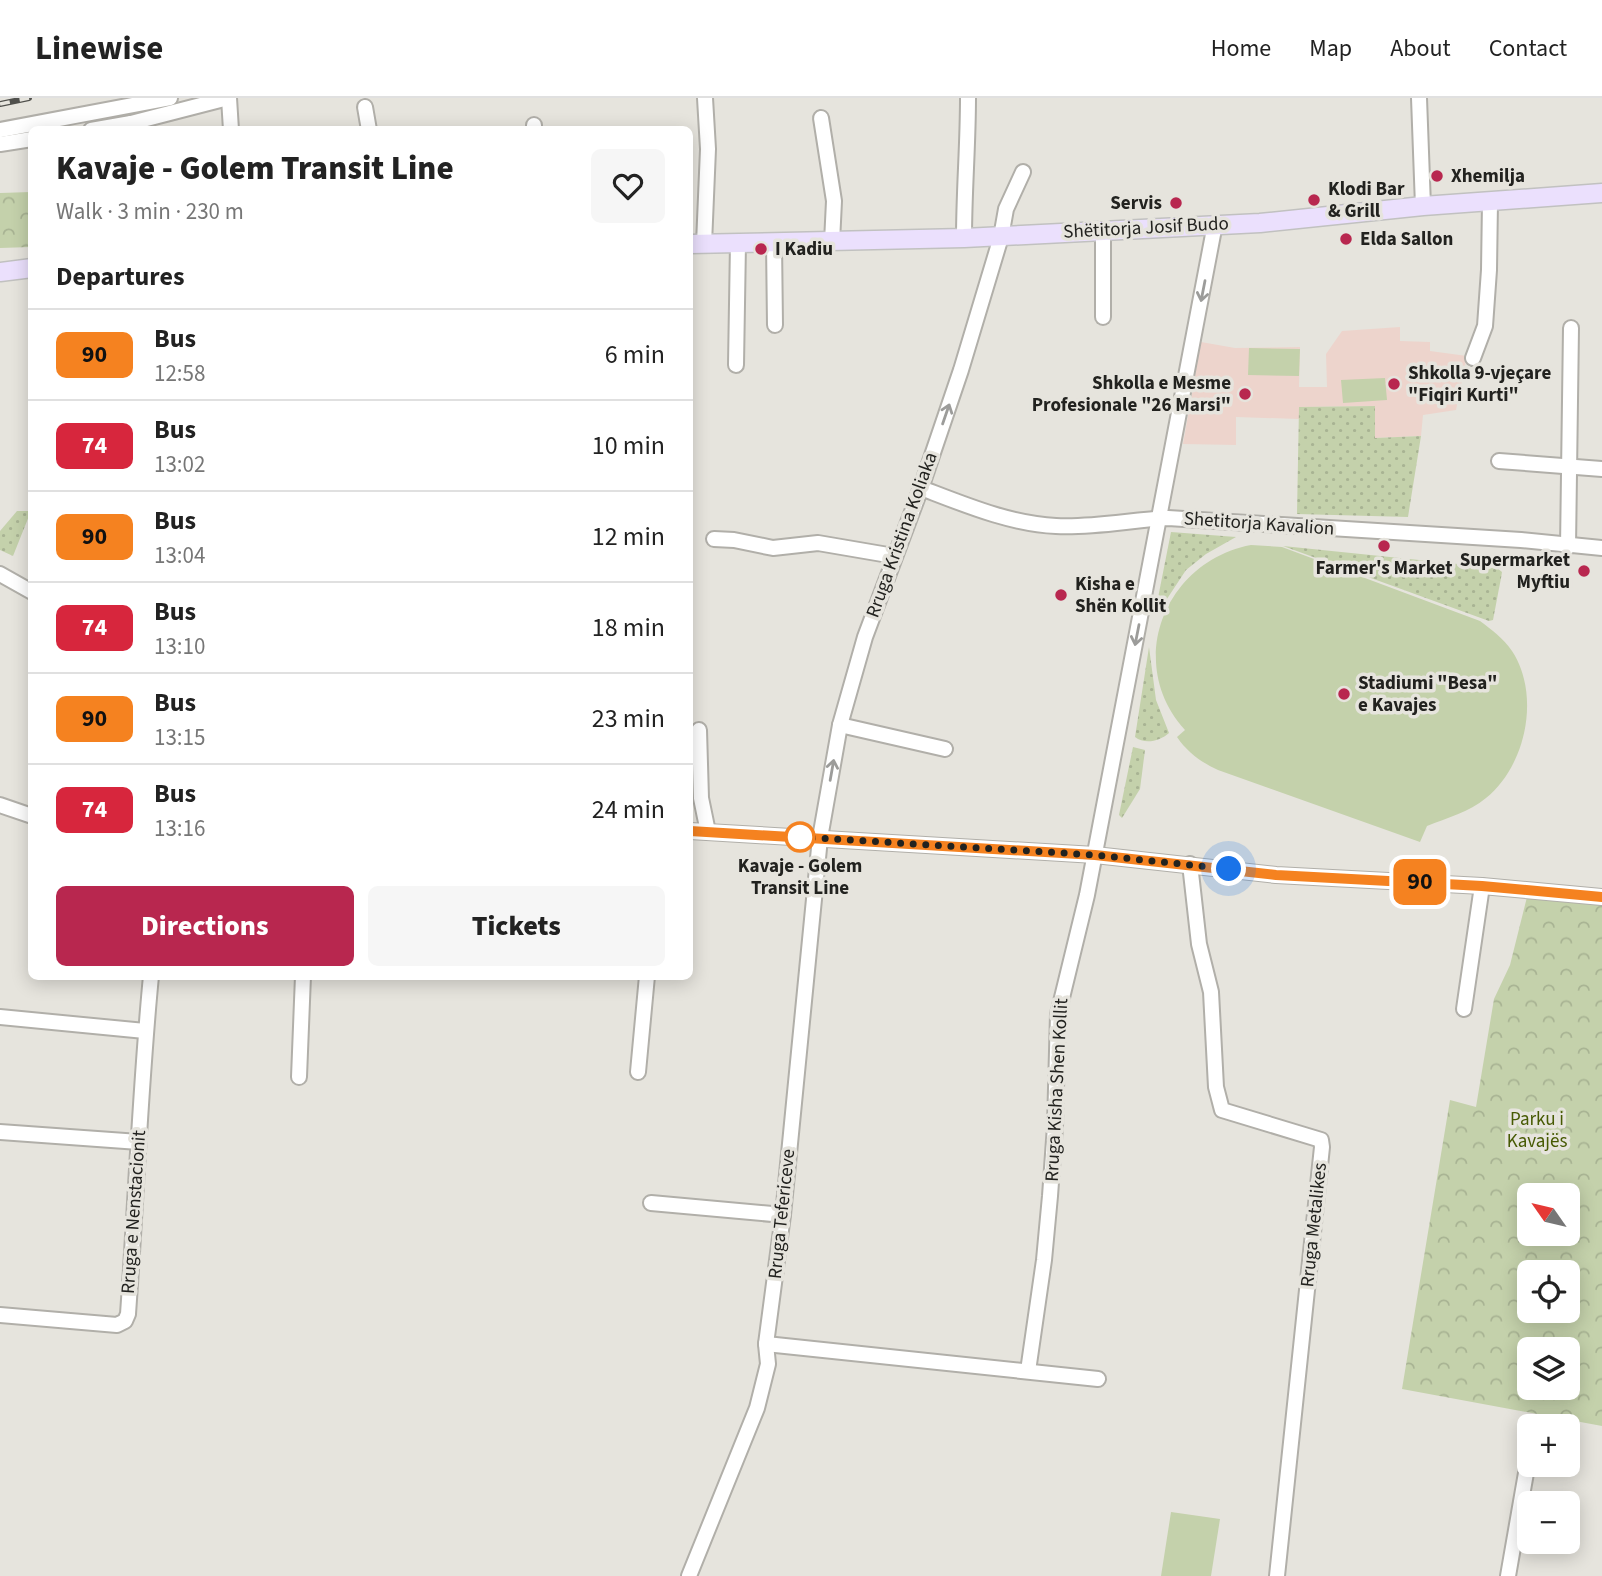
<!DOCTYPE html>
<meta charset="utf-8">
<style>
body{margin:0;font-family:"Source Sans 3",sans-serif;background:#f6f6f6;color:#222;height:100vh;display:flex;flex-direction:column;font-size:26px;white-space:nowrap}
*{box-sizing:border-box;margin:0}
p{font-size:23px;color:#767676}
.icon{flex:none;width:38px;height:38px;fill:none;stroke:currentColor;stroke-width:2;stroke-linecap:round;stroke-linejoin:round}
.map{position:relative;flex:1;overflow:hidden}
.side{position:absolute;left:28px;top:28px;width:665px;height:854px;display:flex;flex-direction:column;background:#fff;border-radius:10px;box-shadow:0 4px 18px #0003}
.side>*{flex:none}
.badge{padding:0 14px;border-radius:10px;font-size:24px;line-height:46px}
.needle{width:46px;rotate:304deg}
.tools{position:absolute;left:1517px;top:1085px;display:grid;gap:14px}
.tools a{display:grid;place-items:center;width:63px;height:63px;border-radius:10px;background:#fff;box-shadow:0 4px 18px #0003;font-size:35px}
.you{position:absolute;width:35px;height:35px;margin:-18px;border:5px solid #fff;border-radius:50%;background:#1a73e8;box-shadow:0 0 0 10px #1a73e833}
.map>.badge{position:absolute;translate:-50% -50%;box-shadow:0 0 0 4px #fff}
h2{padding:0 28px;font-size:26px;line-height:63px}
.round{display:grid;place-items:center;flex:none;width:74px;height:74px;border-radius:10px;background:#f6f6f6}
.overview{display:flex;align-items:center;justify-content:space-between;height:119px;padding:0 28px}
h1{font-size:33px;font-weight:800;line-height:52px}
.primary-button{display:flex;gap:14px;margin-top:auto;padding:14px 28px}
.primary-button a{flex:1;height:80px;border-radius:10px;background:#b8274f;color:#fff;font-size:28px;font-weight:800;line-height:80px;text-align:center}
.primary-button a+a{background:#f6f6f6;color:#222}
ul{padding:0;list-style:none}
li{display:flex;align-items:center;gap:21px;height:91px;padding:0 28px;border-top:2px solid #e0e0e0}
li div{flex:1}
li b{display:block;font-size:26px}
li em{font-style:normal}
li .badge{min-width:77px;font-weight:700;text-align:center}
header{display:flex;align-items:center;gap:42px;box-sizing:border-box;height:98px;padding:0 35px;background:#fff;border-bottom:2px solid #e0e0e0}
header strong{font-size:33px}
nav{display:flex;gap:38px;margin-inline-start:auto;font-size:24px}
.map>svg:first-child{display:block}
</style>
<header>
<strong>Linewise</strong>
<nav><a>Home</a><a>Map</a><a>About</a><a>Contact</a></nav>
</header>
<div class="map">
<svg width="1602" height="1478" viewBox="0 0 1602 1478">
<defs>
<pattern id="grass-dots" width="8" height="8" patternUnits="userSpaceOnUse" patternTransform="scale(1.75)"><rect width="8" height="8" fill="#c4d1ab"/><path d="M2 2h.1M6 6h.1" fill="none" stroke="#a8b393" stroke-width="1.8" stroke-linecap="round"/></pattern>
<pattern id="forest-crowns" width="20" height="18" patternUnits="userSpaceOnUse" patternTransform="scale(1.75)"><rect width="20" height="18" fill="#c4d1ab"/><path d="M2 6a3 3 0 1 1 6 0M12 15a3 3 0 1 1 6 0" fill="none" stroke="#a8b393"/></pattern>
</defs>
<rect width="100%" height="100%" fill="#e6e4dd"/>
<!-- education -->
<path fill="#edd4cc" d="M1400 229V243L1430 244V253L1467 258 1456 312 1423 317 1421 338 1374 340V308L1300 309 1299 321 1236 319V347L1183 346 1201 244 1235 250 1300 249 1299 289H1327L1326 256 1342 233Z"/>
<!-- grass -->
<g fill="url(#grass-dots)">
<path d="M1375 308V340L1421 338 1408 419 1297 416 1299 309Z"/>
<path d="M17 413H31L13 458 0 452V433Z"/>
<path d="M1171 434 1236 439 1206 456 1186 472 1159 513 1156 510Z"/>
<path d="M1283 448 1497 470 1502 474 1501 480 1493 522 1489 523Z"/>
<path d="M1149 549 1156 602 1169 635C1160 643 1145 647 1135 639Z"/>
<path d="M1133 649 1145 652 1140 691 1122 720 1119 717Z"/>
</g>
<!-- forest -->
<g fill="url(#forest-crowns)" fill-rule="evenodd">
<path d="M31 94V149L0 150V95Z"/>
<path d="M1527 799 1602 804V1328L1402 1291 1450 1002 1476 1009 1494 901 1510 867ZM1530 1097H1568V1136H1530ZM1530 1174H1568V1213H1530ZM1530 1251H1568V1290H1530Z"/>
</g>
<!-- garden -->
<g fill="#c4d1ab">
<path d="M1249 250 1300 251 1299 278 1248 277Z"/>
<path d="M1385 280 1387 302 1343 305 1341 282Z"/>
<path d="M1251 447 1282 449 1480 523C1492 532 1503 540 1512 553 1541 597 1526 668 1486 700 1469 714 1447 720 1427 728L1420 744 1218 672C1201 664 1188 655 1177 639L1185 632C1124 565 1165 463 1251 447Z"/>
<path d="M1171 1414 1220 1421 1211 1478H1161Z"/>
</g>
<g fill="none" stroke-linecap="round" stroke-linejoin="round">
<!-- minor casing -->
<g stroke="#b1afa9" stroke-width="18">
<g id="minor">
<path d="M229 0 231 32"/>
<path d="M1419 0 1423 108"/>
<path d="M365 9 369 32"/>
<path d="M821 20 834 103 832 144"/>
<path d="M0 32 170 0"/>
<path d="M91 32 131 25"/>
<path d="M132 32 131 25 228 0"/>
<path d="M534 32V27"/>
<path d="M0 46 32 41"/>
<path d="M1103 131V219"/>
<path d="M964 140C964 93 968 47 968 0"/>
<path d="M774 145 775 227"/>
<path d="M704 146 708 51 705 0"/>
<path d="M1473 260 1485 228 1489 172 1490 104"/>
<path d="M736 267 738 145"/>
<path d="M1499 363 1602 371"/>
<path d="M921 390C963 406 1010 426 1056 428 1094 430 1130 422 1168 420L1521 442 1602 450"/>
<path d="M714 441 734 442 773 450 818 445 894 458"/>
<path d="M1568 449 1571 230"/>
<path d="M0 476 32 494"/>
<path d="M840 627 945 651"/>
<path d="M699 632 701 700 708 734"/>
<path d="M0 707 32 718"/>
<path d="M690 733 1095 757 1276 777 1482 788 1602 799"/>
<path d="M1190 766 1199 846 1211 894 1216 989 1222 1012 1321 1042 1322 1049 1277 1478"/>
<path d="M1464 911 1482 788"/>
<path d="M0 919 145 933"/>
<path d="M638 974 647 878"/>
<path d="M299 979 303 878"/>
<path d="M0 1034 139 1044"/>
<path d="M651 1105 783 1117"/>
<path d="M0 1217 117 1227 125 1223 128 1216C136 1103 140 991 151 878"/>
<path d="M766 1246 1098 1281"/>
<path d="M1028 1273 1044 1162 1050 1098 1055 1028 1058 916 1087 797 1215 126"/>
<path d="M689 1478 757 1310 768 1266 766 1246 783 1117 820 740 840 627 865 539 921 390 961 272 1001 139 1006 111 1023 74"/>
<path d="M1508 1478 1530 1352"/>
</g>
</g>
<!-- major casing -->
<g stroke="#c1c1c0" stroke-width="21">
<g id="major">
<path d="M690 146 964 140 1260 125 1423 108 1602 95"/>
<path d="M0 174 32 170"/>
</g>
</g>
<!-- minor -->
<use href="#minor" stroke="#fff" stroke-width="14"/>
<!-- major -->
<use href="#major" stroke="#ebe0fd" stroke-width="18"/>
<!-- rail casing -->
<g stroke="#50504c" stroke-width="6">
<path id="rail" d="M0 6 29 0"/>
</g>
<!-- rail -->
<use href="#rail" stroke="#e6e4dd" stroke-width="3.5" stroke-dasharray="10" stroke-linecap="butt"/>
</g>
<!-- one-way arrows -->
<defs><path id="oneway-shaft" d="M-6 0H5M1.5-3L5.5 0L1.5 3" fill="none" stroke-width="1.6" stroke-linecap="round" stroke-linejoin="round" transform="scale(1.75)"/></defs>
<g stroke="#9c9c9a">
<use href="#oneway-shaft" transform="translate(1203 193) rotate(101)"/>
<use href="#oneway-shaft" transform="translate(946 316) rotate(-71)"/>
<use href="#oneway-shaft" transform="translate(1137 537) rotate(101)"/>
<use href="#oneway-shaft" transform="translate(832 672) rotate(-80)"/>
</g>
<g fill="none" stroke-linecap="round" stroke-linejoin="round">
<!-- line casing -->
<g stroke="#fff" stroke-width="16">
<path id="line" d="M690 733 1095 757 1276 777 1482 788 1602 799"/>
</g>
<!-- line -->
<use href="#line" stroke="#f58220" stroke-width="10"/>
<!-- walk -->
<path stroke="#22221f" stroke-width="7" stroke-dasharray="0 12.6" d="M800 739 1095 757 1229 771"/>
</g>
<!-- markers -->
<g fill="#b8274f" stroke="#e6e4dd" stroke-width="2.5">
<circle cx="1437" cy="78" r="7"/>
<circle cx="1314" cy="102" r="7"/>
<circle cx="1176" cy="105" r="7"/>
<circle cx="1346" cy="141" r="7"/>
<circle cx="761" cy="151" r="7"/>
<circle cx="1394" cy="286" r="7"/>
<circle cx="1245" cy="296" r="7"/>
<circle cx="1384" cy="448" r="7"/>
<circle cx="1584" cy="473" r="7"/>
<circle cx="1061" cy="497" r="7"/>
<circle cx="1344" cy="596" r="7"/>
</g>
<circle fill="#fff" stroke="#f58220" stroke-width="3.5" cx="800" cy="739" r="14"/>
<g text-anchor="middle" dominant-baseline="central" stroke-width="7" stroke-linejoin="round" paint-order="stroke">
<!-- poi labels -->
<g font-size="19" font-weight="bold" fill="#22221f" stroke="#e6e4dd" text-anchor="start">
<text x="1451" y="78">Xhemilja</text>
<text x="1328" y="91">Klodi Bar<tspan x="1328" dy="22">&amp; Grill</tspan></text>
<text x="1162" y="105" text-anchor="end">Servis</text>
<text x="1360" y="141">Elda Sallon</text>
<text x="775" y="151">I Kadiu</text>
<text x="1408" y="275">Shkolla 9-vjeçare<tspan x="1408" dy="22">"Fiqiri Kurti"</tspan></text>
<text x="1231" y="285" text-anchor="end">Shkolla e Mesme<tspan x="1231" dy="22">Profesionale "26 Marsi"</tspan></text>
<text x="1570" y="462" text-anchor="end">Supermarket<tspan x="1570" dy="22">Myftiu</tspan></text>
<text x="1384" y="470" text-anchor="middle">Farmer's Market</text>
<text x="1075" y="486">Kisha e<tspan x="1075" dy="22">Shën Kollit</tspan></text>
<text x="1358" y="585">Stadiumi "Besa"<tspan x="1358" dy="22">e Kavajes</tspan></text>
</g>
<!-- street labels -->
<g font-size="19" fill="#22221f" stroke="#e6e4dd">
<text transform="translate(1146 130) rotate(-3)">Shëtitorja Josif Budo</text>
<text transform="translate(1259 426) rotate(4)">Shetitorja Kavalion</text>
<text transform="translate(902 437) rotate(-70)">Rruga Kristina Koliaka</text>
<text transform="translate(1057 992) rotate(-87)">Rruga Kisha Shen Kollit</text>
<text transform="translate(134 1114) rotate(-86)">Rruga e Nenstacionit</text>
<text transform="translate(782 1116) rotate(-84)">Rruga Tefericeve</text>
<text transform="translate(1314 1127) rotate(-84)">Rruga Metalikes</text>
</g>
<!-- stop labels -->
<g font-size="19" font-weight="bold" fill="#22221f" stroke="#e6e4dd">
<text x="800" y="768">Kavaje - Golem<tspan x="800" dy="22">Transit Line</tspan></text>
</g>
<!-- park labels -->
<g font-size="19" fill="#475a03" stroke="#e6e4dd">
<text x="1537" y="1021">Parku i<tspan x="1537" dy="22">Kavajës</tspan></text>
</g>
</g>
</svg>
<div class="tools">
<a><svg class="needle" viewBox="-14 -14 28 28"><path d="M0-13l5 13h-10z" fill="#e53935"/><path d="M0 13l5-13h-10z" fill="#767676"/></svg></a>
<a><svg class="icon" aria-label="locate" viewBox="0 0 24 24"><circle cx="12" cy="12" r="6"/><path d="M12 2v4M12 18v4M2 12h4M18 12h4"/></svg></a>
<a><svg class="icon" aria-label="layers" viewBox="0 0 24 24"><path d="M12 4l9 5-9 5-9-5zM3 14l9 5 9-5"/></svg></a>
<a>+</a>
<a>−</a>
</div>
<div class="you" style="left:1229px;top:771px"></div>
<b class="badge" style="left:1420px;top:784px;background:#f58220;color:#111">90</b>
<section class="side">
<div class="overview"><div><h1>Kavaje - Golem Transit Line</h1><p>Walk · 3 min · 230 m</p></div><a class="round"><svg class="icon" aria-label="heart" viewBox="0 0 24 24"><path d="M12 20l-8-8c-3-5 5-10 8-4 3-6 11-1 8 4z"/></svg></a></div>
<h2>Departures</h2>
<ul>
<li><span class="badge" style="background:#f58220;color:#111">90</span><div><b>Bus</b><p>12:58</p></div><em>6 min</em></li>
<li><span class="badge" style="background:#d7263d;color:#fff">74</span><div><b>Bus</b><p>13:02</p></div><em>10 min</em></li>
<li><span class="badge" style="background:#f58220;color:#111">90</span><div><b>Bus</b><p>13:04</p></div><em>12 min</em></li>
<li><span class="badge" style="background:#d7263d;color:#fff">74</span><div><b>Bus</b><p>13:10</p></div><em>18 min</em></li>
<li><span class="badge" style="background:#f58220;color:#111">90</span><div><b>Bus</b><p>13:15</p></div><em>23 min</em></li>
<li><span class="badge" style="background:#d7263d;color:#fff">74</span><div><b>Bus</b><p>13:16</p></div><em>24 min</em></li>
</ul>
<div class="primary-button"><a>Directions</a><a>Tickets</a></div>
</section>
</div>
